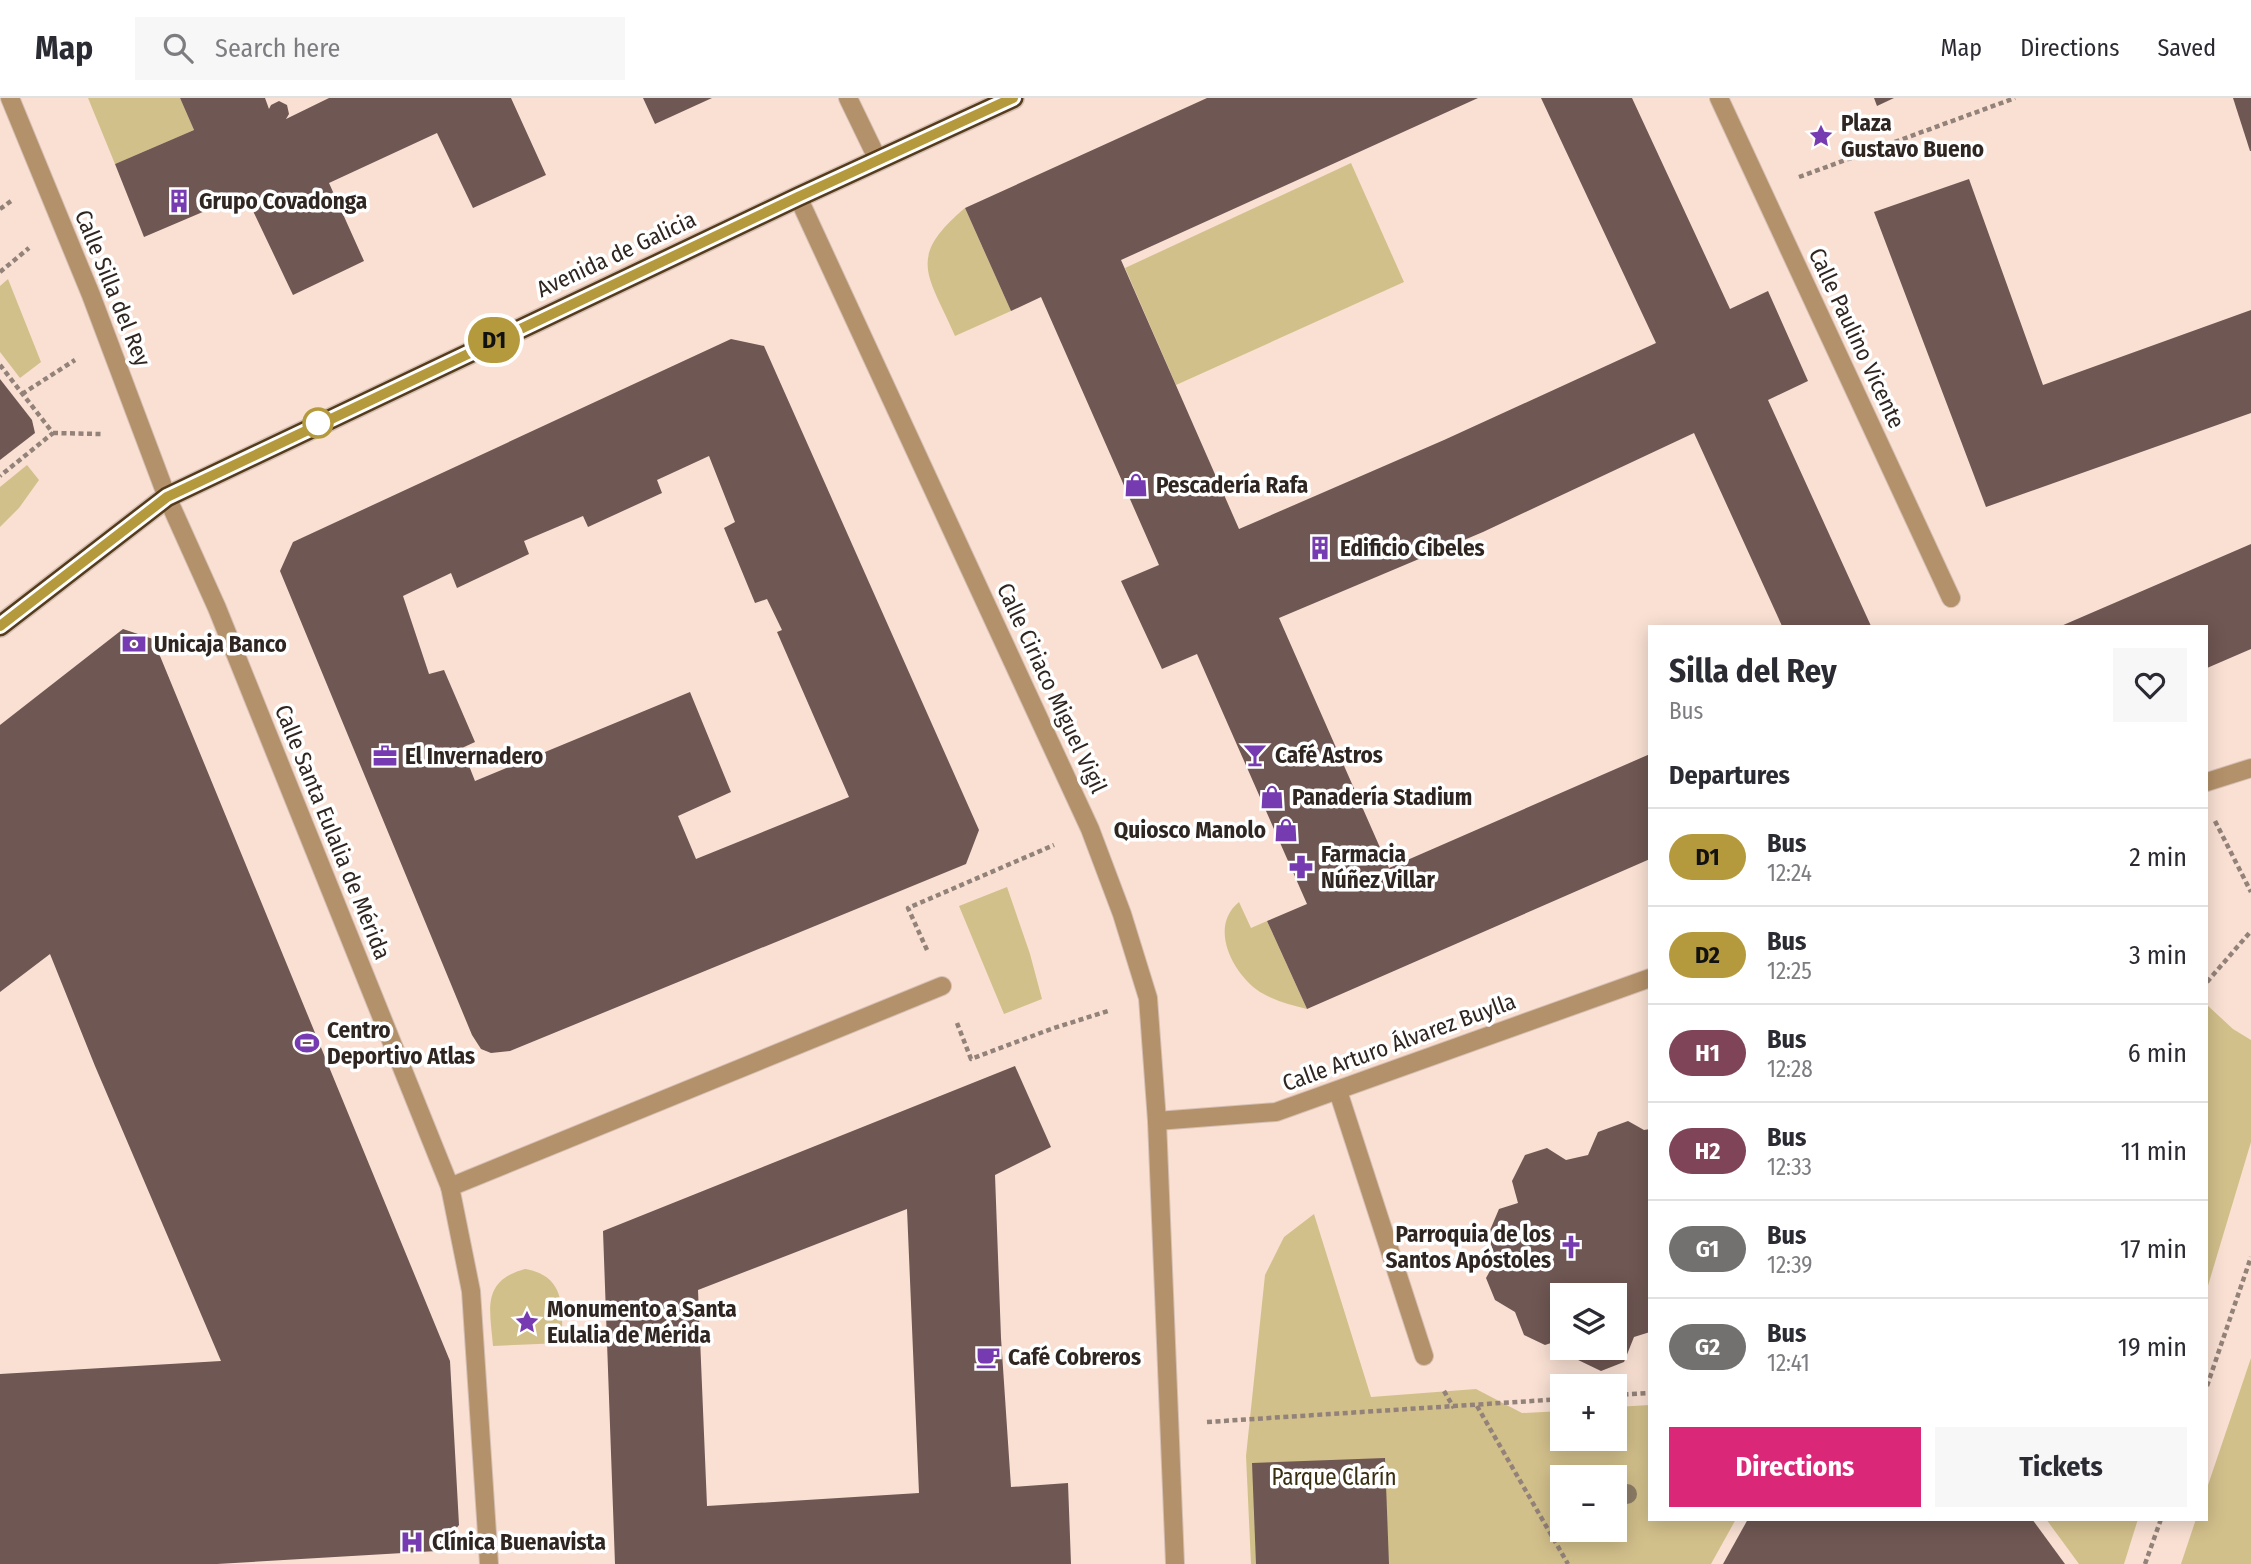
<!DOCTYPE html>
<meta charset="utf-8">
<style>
body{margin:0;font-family:"Fira Sans Condensed",sans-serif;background:#f7f7f7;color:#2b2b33;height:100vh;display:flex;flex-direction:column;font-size:26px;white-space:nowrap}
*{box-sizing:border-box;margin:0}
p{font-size:23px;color:#7c7c81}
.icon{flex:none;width:38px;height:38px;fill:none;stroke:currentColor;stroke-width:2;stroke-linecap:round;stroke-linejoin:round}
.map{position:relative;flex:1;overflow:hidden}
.side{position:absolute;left:1648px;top:527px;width:560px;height:896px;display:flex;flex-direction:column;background:#fff;border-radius:0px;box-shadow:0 4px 18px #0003}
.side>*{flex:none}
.badge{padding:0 14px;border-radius:23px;font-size:24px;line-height:46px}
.fabs{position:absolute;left:1550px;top:1185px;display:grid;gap:14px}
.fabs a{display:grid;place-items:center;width:77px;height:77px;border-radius:0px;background:#fff;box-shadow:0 4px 18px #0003;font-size:35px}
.map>.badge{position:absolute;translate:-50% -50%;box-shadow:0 0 0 4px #fff}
h2{padding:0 21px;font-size:26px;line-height:63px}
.round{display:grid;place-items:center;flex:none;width:74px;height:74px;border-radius:0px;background:#f7f7f7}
.headline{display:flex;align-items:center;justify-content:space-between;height:119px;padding:0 21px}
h1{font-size:33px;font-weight:700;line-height:52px}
.primary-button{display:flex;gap:14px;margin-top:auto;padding:14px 21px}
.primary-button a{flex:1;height:80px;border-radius:0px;background:#db2777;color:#fff;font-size:28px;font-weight:700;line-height:80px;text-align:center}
.primary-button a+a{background:#f7f7f7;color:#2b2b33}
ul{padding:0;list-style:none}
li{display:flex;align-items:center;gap:21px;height:98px;padding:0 21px;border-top:2px solid #e1e1e2}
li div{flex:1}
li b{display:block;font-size:26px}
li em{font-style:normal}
li .badge{min-width:77px;font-weight:700;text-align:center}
header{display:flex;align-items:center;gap:42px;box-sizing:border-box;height:98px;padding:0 35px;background:#fff;border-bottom:2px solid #e1e1e2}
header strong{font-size:33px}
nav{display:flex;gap:38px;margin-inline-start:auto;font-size:24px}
.search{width:490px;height:63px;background:#f7f7f7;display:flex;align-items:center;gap:18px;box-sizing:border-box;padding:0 24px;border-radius:0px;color:#7c7c81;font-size:26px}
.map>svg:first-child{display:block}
</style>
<header>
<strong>Map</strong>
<div class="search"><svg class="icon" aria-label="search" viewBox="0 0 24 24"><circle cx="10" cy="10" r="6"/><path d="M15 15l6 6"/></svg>Search here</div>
<nav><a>Map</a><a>Directions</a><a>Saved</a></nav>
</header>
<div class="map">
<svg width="2251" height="1466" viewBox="0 0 2251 1466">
<rect width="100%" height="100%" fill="#f9e0d3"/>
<!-- green -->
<g fill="#d2c08b" fill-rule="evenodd">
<path d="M88 0H180L194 32 115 66Z"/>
<path d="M1351 65 1404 184 1176 287 1125 170Z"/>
<path d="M965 110 1011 213 955 238C928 176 906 160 965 110Z"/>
<path d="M8 181 41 264 20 280 0 254V188Z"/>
<path d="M27 367 39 382 19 410 0 429V389Z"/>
<path d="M1007 789 1030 856 1042 901 1004 916 959 808Z"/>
<path d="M1239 804 1251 830 1267 823 1307 911C1290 907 1275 903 1260 894 1233 876 1208 829 1239 804Z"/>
<path d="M2207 907 2233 931 2251 942V1044L2207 1191Z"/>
<path d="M1314 1116 1371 1299 1476 1291 1522 1315 1563 1313V1340H1615V1309L1650 1307V1421H1736L1711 1466H1251L1246 1358 1265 1177 1284 1139ZM1563 1379H1615V1432H1563Z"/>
<path d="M525 1171C567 1178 562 1211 562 1245L493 1248C490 1211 481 1183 525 1171Z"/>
<path d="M2251 1260V1466H2181L2196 1421H2207V1390Z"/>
<path d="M2046 1421H2138L2124 1466H2079Z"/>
</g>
<!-- building -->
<g fill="#6f5753" fill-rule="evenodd">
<path d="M180 0H265L269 11 271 7 279 3 287 7 289 16 286 21 329 0H511L546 77 473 110 437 35 329 85 364 163 293 197 245 96 144 139 115 66 194 32Z"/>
<path d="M643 0H712L655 26Z"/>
<path d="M1207 0H1478L1121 162 1239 431 1444 342 1656 245 1541 0H1632L1730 211 1768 193 1808 283 1768 302 1871 528H1782L1694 335 1483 434 1279 520 1389 770 1650 656V761L1307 911 1267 823 1307 806 1197 556 1162 571 1121 483 1159 467 1041 199 1011 213 965 110Z"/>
<path d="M1874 0H1894L1877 8Z"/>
<path d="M2233 0H2251V53H2250Z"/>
<path d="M1969 81 2043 287 2251 212V315L1986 409 1874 114Z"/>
<path d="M731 241 764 248 979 732 966 766 510 953 491 955 481 951 472 937 280 473 293 444ZM709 358 735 424 724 430 755 505 767 501 782 532 777 534 849 699 696 761 678 718 731 694 690 594 475 683 462 650 475 644 444 572 429 576 403 498 451 475 457 490 529 456 524 443 583 418 588 429 662 395 657 382Z"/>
<path d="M0 281 32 322 35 335 0 362Z"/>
<path d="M2251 446V551L2207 570V528H2061Z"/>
<path d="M123 531 153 541 450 1263 459 1427 437 1453 217 1466H0V1276L221 1263 95 968 50 856 0 894V627Z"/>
<path d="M1015 968 1051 1049 995 1077 1001 1240 1011 1389 1068 1385 1071 1466H615L603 1133ZM907 1111 919 1395 707 1408 698 1192Z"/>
<path d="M1628 1023 1644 1032 1650 1031V1234L1634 1239 1624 1264 1601 1273 1576 1261 1572 1250H1615V1197H1563V1241L1545 1247 1524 1237 1515 1214 1495 1202 1486 1180 1496 1162 1488 1137 1499 1111 1518 1105 1512 1083 1525 1057 1547 1050 1566 1062 1588 1057 1598 1034Z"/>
<path d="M1385 1360 1389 1466H1256L1252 1365Z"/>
<path d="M1748 1421H2032L2065 1466H1723Z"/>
</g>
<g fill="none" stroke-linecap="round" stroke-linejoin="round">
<!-- lane casing -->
<g stroke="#d5bfb3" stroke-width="20">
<path id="lane" d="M1338 993 1424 1258"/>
</g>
<!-- street casing -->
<g stroke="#d5bfb3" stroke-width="20">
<g id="street">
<path d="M10 0 91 197 167 399 217 510 450 1089 942 888"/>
<path d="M848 0 878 62"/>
<path d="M1719 0 1951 500"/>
<path d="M798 99 1090 731 1122 816 1148 900 1157 1023 1175 1466"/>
<path d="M2207 684 2251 670"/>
<path d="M1157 1023 1276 1014 1650 880"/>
<path d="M450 1089 471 1193 489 1466"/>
</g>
</g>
<!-- highway casing -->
<g stroke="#d5bfb3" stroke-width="24">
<path id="highway" d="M0 528 167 399 798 99 1013 0"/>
</g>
<!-- path -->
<g stroke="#938279" stroke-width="4.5" stroke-dasharray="5 3.5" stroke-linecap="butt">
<path d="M1799 79 2015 0"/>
<path d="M0 111 11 103"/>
<path d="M0 174 29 150"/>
<path d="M0 267 53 335 0 378"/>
<path d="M22 296 75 262"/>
<path d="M53 335 101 336"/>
<path d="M2215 723 2251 794"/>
<path d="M927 852 908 810 1054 747"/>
<path d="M2207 884 2251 833"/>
<path d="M957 925 971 961 1051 931 1111 912"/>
<path d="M2207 1288 2251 1159"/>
<path d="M1444 1293 1454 1310"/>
<path d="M1615 1297 1650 1295"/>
<path d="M1477 1308 1568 1466"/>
<path d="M1207 1324 1563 1301"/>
<path d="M2145 1466 2161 1421"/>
</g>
<!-- lane -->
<use href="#lane" stroke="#b3916a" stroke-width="18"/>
<!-- street -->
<use href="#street" stroke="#b3916a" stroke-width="18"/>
<!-- highway -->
<use href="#highway" stroke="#563c1b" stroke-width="21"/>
</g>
<!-- trees -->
<circle fill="#8f7e68" cx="1627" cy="1396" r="10"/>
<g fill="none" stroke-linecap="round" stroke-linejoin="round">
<!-- line casing -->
<g stroke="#fff" stroke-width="16">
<path id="line" d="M0 528 167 399 798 99 1013 0"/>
</g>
<!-- line -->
<use href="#line" stroke="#b49a3d" stroke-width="10"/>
</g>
<!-- icons -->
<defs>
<g id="sight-bare" transform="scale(1.89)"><path d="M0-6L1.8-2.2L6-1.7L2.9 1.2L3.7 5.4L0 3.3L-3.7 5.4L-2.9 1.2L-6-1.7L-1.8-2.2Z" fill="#763bb1" stroke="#fff" stroke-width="2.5" paint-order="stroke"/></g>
<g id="building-bare" transform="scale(1.89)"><path d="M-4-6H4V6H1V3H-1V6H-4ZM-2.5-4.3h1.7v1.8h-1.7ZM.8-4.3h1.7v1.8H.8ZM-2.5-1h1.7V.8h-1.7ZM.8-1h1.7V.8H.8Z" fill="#763bb1" stroke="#fff" stroke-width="2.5" paint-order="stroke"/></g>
<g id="shop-bare" transform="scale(1.89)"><path d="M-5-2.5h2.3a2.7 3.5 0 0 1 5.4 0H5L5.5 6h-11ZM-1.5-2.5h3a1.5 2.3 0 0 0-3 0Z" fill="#763bb1" stroke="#fff" stroke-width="2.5" paint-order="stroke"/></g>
<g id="bank-bare" transform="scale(1.89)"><path d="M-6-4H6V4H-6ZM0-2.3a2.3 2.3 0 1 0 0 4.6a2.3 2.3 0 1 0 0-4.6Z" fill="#763bb1" stroke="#fff" stroke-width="2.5" paint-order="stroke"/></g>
<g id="bar-bare" transform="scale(1.89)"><path d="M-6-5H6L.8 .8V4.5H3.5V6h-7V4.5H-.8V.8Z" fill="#763bb1" stroke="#fff" stroke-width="2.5" paint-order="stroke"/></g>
<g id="office-bare" transform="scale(1.89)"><path d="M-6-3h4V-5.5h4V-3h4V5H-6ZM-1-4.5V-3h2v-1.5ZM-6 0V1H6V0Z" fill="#763bb1" stroke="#fff" stroke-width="2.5" paint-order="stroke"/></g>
<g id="pharmacy-bare" transform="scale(1.89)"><path d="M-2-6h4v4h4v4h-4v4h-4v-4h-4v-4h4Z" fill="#763bb1" stroke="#fff" stroke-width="2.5" paint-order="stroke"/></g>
<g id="stadium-bare" transform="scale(1.89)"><path d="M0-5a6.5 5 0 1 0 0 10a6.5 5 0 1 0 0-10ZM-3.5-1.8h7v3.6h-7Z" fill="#763bb1" stroke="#fff" stroke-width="2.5" paint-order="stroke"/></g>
<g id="church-bare" transform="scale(1.89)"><path d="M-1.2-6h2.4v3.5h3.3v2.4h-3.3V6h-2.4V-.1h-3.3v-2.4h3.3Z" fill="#763bb1" stroke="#fff" stroke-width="2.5" paint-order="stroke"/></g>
<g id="cafe-bare" transform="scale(1.89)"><path d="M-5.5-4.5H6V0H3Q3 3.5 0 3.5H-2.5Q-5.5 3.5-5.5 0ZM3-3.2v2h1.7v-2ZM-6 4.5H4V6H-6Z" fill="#763bb1" stroke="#fff" stroke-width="2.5" paint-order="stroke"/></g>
<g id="hospital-bare" transform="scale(1.89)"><path d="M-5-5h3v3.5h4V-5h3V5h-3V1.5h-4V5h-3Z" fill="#763bb1" stroke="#fff" stroke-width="2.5" paint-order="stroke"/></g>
</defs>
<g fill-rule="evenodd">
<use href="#sight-bare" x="1821" y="38"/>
<use href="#building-bare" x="179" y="103"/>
<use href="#shop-bare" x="1136" y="387"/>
<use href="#building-bare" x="1320" y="450"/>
<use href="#bank-bare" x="134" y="546"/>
<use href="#bar-bare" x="1255" y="657"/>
<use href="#office-bare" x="385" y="658"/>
<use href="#shop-bare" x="1272" y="699"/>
<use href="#shop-bare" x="1286" y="732"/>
<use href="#pharmacy-bare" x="1301" y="769"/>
<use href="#stadium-bare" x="307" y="945"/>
<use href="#church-bare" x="1571" y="1149"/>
<use href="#sight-bare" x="527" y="1224"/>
<use href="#cafe-bare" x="988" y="1259"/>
<use href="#hospital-bare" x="412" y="1444"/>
</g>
<!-- markers -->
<circle fill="#fff" stroke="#b49a3d" stroke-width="3.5" cx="318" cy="325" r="14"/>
<g text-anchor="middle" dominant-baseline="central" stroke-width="7" stroke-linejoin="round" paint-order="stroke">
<!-- poi labels -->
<g font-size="23" font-weight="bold" fill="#2f2621" stroke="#fff" text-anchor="start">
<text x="1841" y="25">Plaza<tspan x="1841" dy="26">Gustavo Bueno</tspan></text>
<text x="199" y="103">Grupo Covadonga</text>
<text x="1156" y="387">Pescadería Rafa</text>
<text x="1340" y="450">Edificio Cibeles</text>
<text x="154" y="546">Unicaja Banco</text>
<text x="1275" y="657">Café Astros</text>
<text x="405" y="658">El Invernadero</text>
<text x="1292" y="699">Panadería Stadium</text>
<text x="1266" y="732" text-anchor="end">Quiosco Manolo</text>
<text x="1321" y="756">Farmacia<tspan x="1321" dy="26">Núñez Villar</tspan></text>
<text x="327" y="932">Centro<tspan x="327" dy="26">Deportivo Atlas</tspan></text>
<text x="1551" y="1136" text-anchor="end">Parroquia de los<tspan x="1551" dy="26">Santos Apóstoles</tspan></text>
<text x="547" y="1211">Monumento a Santa<tspan x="547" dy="26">Eulalia de Mérida</tspan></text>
<text x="1008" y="1259">Café Cobreros</text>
<text x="432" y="1444">Clínica Buenavista</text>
</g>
<!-- street labels -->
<g font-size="23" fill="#2f2621" stroke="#fff">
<text transform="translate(616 156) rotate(-25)">Avenida de Galicia</text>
<text transform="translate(113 190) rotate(68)">Calle Silla del Rey</text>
<text transform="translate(1857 240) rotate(65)">Calle Paulino Vicente</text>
<text transform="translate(1052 590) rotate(65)">Calle Ciriaco Miguel Vigil</text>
<text transform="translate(333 734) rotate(68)">Calle Santa Eulalia de Mérida</text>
<text transform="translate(1399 944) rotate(-20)">Calle Arturo Álvarez Buylla</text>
</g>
<!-- park labels -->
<g font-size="23" fill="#382e10" stroke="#fff">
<text x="1334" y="1379">Parque Clarín</text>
</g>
</g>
</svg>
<div class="fabs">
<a><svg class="icon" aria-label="layers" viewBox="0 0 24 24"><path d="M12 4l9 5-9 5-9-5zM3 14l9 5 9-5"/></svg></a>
<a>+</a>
<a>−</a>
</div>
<b class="badge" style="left:494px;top:242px;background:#b49a3d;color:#111">D1</b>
<section class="side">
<div class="headline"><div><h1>Silla del Rey</h1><p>Bus</p></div><a class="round"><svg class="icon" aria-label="heart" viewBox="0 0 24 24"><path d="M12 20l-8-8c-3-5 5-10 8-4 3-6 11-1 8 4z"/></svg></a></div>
<h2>Departures</h2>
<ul>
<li><span class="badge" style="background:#b49a3d;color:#111">D1</span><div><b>Bus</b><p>12:24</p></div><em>2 min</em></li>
<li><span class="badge" style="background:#b49a3d;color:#111">D2</span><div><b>Bus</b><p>12:25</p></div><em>3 min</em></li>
<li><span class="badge" style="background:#7f4458;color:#fff">H1</span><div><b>Bus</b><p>12:28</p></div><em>6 min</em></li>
<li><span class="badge" style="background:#7f4458;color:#fff">H2</span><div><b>Bus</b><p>12:33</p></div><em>11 min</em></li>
<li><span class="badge" style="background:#727170;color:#fff">G1</span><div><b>Bus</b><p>12:39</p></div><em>17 min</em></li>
<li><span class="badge" style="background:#727170;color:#fff">G2</span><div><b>Bus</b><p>12:41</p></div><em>19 min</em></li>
</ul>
<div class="primary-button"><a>Directions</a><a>Tickets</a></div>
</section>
</div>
